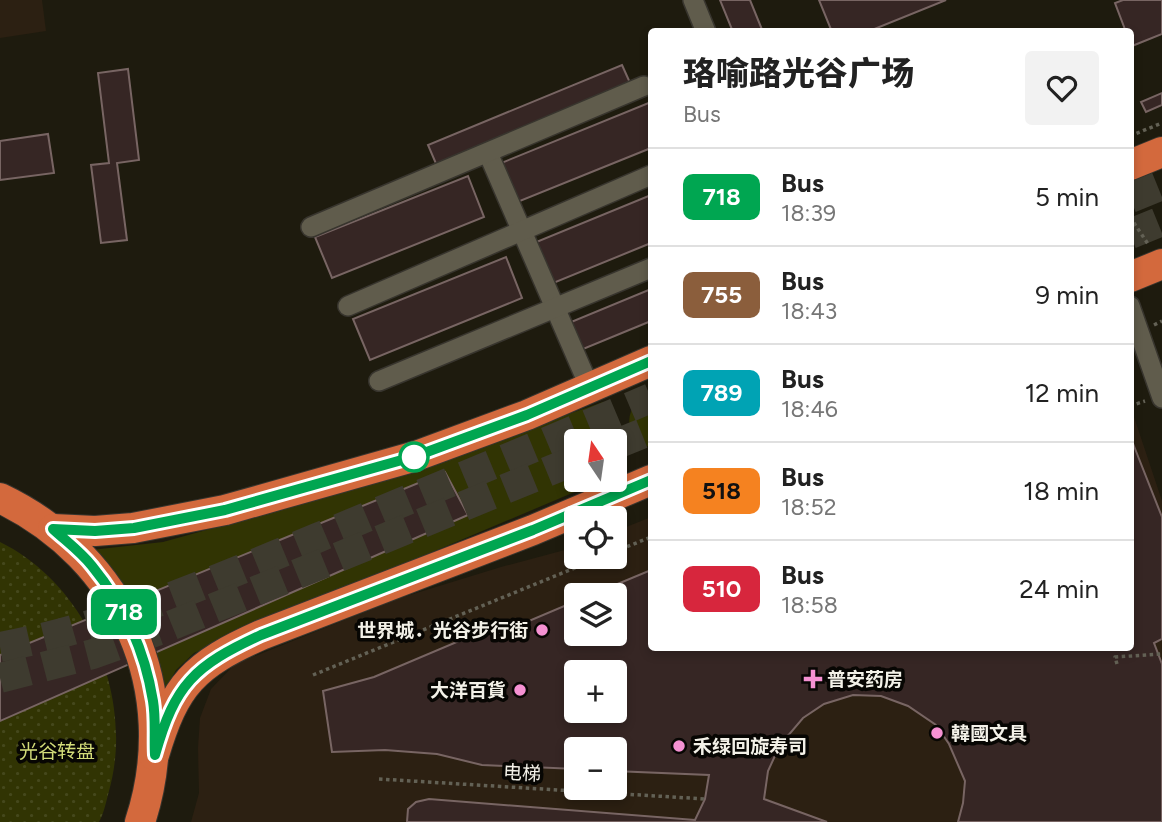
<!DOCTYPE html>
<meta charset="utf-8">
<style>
body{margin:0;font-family:Figtree,"Noto Sans SC",sans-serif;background:#f2f2f2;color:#222;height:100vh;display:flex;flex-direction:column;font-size:26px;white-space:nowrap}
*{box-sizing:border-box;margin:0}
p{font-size:23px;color:#767676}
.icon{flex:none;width:38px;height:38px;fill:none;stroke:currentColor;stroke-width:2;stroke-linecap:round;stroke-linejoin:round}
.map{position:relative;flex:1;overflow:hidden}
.details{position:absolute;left:648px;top:28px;width:486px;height:623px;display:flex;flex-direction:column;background:#fff;border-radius:7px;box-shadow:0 4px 10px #0003}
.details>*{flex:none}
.badge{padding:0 14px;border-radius:10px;font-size:24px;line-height:46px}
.needle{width:46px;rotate:347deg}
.fabs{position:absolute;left:564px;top:429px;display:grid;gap:14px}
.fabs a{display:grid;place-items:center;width:63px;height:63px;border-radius:7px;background:#fff;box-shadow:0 4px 10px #0003;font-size:35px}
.map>.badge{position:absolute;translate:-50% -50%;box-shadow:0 0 0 4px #fff}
.round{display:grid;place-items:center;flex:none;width:74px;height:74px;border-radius:7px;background:#f2f2f2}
.head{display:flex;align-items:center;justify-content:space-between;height:119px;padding:0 35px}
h1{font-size:33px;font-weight:800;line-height:52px}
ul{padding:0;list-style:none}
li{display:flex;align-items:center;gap:21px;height:98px;padding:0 35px;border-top:2px solid #e0e0e0}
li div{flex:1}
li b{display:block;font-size:26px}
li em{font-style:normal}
li .badge{min-width:77px;font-weight:700;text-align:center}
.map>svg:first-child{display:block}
</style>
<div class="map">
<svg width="1162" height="822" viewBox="0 0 1162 822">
<defs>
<pattern id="park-dots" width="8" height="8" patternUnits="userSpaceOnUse" patternTransform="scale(1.75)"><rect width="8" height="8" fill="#313403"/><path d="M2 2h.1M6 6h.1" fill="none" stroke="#45481c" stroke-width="1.8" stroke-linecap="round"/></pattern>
</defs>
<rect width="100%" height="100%" fill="#1e1b0e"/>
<!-- commercial -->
<g fill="#2c2012" fill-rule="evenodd">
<path d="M0 0H42L46 31 0 38Z"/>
<path d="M1131 408 1162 501V822H191L199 793 198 748 200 718 211 689 235 664 397 599 501 567 576 547V556H614V532L651 517V648H1130ZM576 595H614V634H576ZM576 672H614V710H576ZM576 749H614V788H576Z"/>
</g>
<!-- grass -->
<g fill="#313403">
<path d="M651 392V448C621 436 623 405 651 392Z"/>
<path d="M603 402 601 420 605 441H576V480H603L194 653 176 670 161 698 91 550 163 542 354 489Z"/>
</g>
<!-- park -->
<path fill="url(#park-dots)" d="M0 542C88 585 135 698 109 791 106 802 104 813 99 822H0Z"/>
<!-- building -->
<g fill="#362624" stroke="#786563" stroke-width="2" fill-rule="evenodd">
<path d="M720 0H750L763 32H733Z"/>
<path d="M819 0H946L867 32H832Z"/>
<path d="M1123 0H1162V34L1132 46 1130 32H1126L1115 3Z"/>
<path d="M622 65 631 85 437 166 428 145Z"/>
<path d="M128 69 139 160 117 163 127 240 101 243 91 165 109 163 98 73Z"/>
<path d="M1162 93V105L1146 112 1141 102Z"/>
<path d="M651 102V148L510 205 494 166Z"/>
<path d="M48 134 54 173 0 180V141Z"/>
<path d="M468 176 484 217 332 278 315 237Z"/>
<path d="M651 195V243L546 286 529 245Z"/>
<path d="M506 257 522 298 370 360 353 319Z"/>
<path d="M651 289V321L571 354 559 327Z"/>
<path d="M1130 436 1162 517V639L1154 643 1162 664V822H958L963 803 965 781 949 744 936 725 908 706 881 696 853 695 824 704 803 718 780 745 768 771 764 799 827 822H407L408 809 416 802 429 799 695 820 705 799 709 775 614 771V749H576V769L482 765 437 754 385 750 332 752 323 691 374 677 492 627 496 635 576 601V634H614V595H591L651 570V648H1130ZM576 672H614V710H576Z"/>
<path d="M445 472 468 515 0 721V655Z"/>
</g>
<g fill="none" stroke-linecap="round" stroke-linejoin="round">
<!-- highway-tunnel -->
<g stroke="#3e3b2f" stroke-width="30" stroke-dasharray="30 15" stroke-linecap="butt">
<path d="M1130 198 1162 185"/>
<path d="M1130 234 1162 221"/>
<path d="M614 445 651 430"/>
<path d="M0 647C110 627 214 580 317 538 428 491 540 445 651 398"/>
<path d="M0 678 93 654 165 628 576 460"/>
</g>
<!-- minor casing -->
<g stroke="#38352e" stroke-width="22">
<g id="minor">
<path d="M693 0 706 32"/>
<path d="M488 153 589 386"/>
<path d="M311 227 644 86"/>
<path d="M348 306 651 175"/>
<path d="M1130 306 1162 398"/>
<path d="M379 381 651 268"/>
</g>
</g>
<!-- highway casing -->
<g stroke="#38352e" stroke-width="32">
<g id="highway">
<path d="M1130 165 1162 152"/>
<path d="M1130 277 1162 264"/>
<path d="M0 498C124 557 183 691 140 822"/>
<path d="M53 529 95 531 133 528 225 510 416 456 527 415 651 361"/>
<path d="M154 755C175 684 194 665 261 635L533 530 651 480"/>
</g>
</g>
<!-- path -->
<g stroke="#636155" stroke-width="3.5" stroke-dasharray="3.5 3.5" stroke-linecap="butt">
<path d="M1130 136 1162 123"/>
<path d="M1130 217 1148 244"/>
<path d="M1154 325 1162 321"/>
<path d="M1130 406 1145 401"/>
<path d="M614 552 651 537"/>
<path d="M1117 664 1115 657 1162 654"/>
<path d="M313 675 604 556"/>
<path d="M379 779 705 799"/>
</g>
<!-- minor -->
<use href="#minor" stroke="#605c4c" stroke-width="19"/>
<!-- highway -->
<use href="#highway" stroke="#d3693d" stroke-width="30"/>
</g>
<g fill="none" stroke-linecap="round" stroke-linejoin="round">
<!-- line casing -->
<g stroke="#fff" stroke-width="16">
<path id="line" d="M651 361 527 415 416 456 225 510 134 528 95 531 53 529C66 541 81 552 92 566 124 605 145 651 153 701 156 719 154 738 155 755 175 684 194 666 261 635L533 530 651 480"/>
</g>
<!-- line -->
<use href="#line" stroke="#00a651" stroke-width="10"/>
</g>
<!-- markers -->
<circle fill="#fff" stroke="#00a651" stroke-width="3.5" cx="414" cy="457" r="14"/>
<g fill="#f591d2" stroke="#070603" stroke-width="2.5">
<circle cx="542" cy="630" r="7"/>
<path d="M809.5 668.5h7v7h7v7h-7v7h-7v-7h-7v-7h7z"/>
<circle cx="520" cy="690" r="7"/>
<circle cx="937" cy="733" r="7"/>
<circle cx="679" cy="746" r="7"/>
</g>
<g text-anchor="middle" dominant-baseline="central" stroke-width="7" stroke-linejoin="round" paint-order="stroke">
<!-- poi labels -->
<g font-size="19" font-weight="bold" fill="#f3f1e8" stroke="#070603" text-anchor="start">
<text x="528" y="630" text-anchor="end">世界城．光谷步行街</text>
<text x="827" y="679">普安药房</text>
<text x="506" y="690" text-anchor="end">大洋百貨</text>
<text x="951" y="733">韓國文具</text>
<text x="693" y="746">禾绿回旋寿司</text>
</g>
<!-- park labels -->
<g font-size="19" fill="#d3dc79" stroke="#070603">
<text x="57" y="751">光谷转盘</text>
</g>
<!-- street labels -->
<g font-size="19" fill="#f3f1e8" stroke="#070603">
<text transform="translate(522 773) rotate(3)">电梯</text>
</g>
</g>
</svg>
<div class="fabs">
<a><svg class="needle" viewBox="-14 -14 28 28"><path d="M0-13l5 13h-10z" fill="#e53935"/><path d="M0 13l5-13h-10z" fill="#767676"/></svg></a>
<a><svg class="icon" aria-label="locate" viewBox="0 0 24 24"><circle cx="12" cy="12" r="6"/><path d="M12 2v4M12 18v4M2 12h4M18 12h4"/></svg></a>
<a><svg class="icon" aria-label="layers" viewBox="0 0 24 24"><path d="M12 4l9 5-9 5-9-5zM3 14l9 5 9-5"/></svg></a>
<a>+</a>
<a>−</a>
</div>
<b class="badge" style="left:124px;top:612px;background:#00a651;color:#fff">718</b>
<section class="details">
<div class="head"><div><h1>珞喻路光谷广场</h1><p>Bus</p></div><a class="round"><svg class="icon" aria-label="heart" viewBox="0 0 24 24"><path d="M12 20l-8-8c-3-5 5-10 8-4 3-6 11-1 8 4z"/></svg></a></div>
<ul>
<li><span class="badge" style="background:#00a651;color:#fff">718</span><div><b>Bus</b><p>18:39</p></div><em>5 min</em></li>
<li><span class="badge" style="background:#8b5e3c;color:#fff">755</span><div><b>Bus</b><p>18:43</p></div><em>9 min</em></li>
<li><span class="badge" style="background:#00a3b4;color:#fff">789</span><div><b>Bus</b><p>18:46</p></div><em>12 min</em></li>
<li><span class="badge" style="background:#f58220;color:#111">518</span><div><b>Bus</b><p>18:52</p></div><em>18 min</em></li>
<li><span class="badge" style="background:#d7263d;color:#fff">510</span><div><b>Bus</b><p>18:58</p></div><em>24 min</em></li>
</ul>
</section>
</div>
